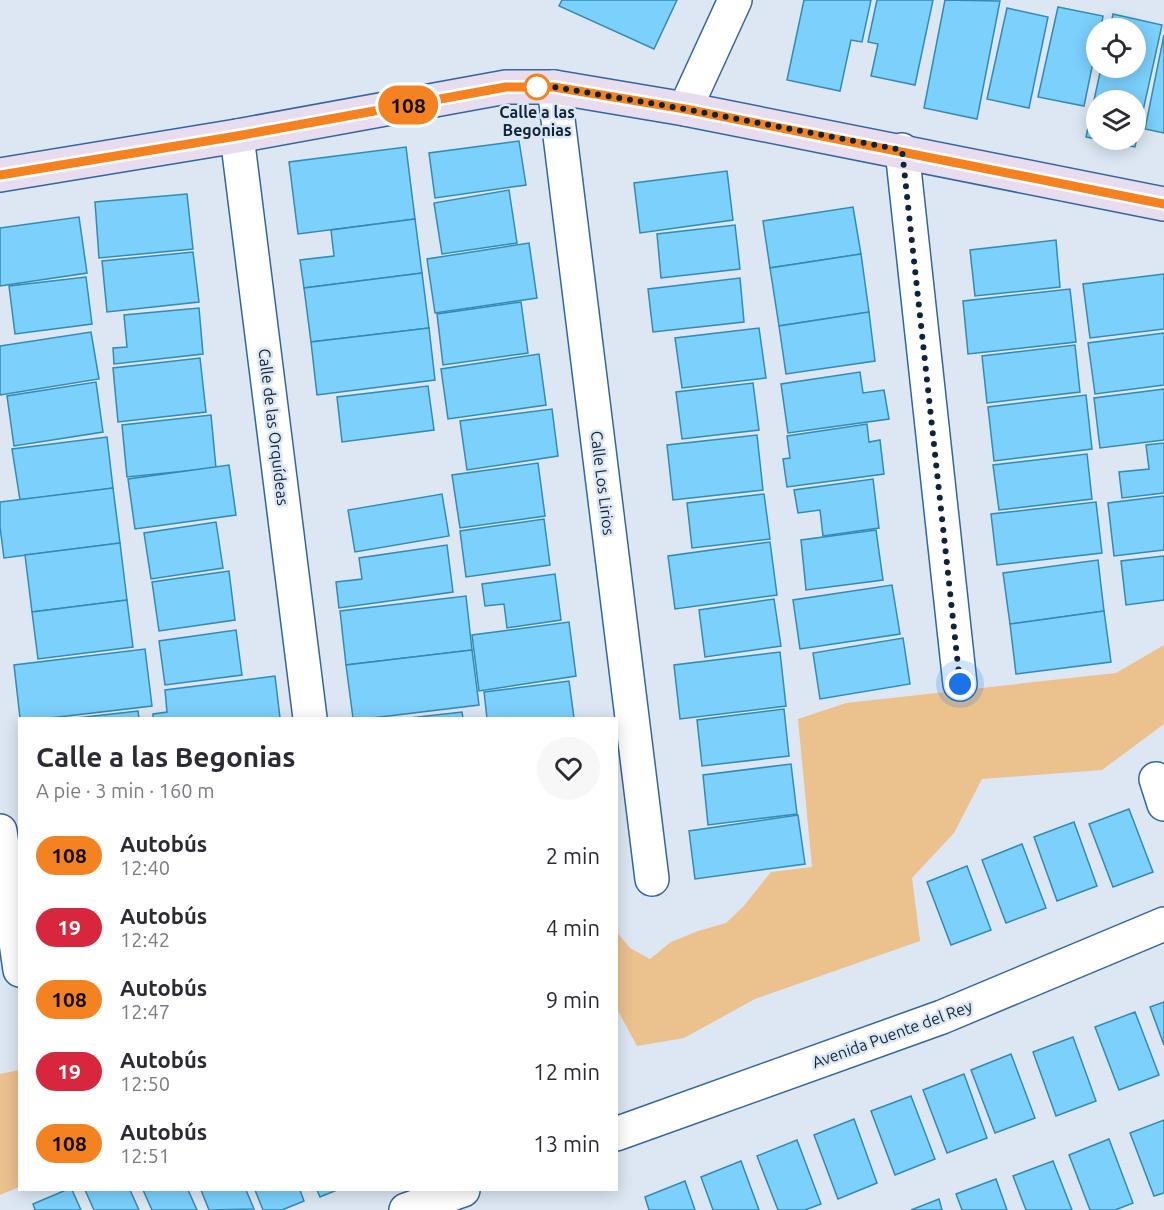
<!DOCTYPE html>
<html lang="es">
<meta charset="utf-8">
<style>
body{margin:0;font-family:Ubuntu,sans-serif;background:#f7f7f7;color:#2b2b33;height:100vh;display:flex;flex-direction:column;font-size:22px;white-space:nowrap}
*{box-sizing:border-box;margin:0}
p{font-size:20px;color:#7c7c81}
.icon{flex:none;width:33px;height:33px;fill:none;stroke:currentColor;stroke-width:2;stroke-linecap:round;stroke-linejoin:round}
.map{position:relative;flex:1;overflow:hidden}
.panel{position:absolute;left:18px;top:717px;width:600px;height:474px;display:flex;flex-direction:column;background:#fff;border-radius:0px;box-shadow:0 3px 15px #0003}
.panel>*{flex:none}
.badge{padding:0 12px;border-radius:20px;font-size:21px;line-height:39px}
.buttons{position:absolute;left:1086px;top:18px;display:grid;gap:12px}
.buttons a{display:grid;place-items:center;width:60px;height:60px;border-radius:50%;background:#fff;box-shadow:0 3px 15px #0003;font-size:30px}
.you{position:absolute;width:30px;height:30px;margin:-15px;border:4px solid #fff;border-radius:50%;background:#1a73e8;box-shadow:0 0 0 9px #1a73e833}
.map>.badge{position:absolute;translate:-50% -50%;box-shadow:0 0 0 3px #fff}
.round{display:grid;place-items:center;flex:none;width:63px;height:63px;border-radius:32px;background:#f7f7f7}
.headline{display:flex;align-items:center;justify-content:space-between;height:102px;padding:0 18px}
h1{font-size:28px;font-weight:700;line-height:45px}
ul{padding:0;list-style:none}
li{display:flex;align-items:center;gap:18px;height:72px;padding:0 18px}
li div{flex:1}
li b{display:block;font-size:22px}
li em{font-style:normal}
li .badge{min-width:66px;font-weight:700;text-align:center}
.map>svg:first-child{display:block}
</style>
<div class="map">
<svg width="1164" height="1210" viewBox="0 0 1164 1210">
<rect width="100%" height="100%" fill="#dce7f3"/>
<!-- green -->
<g fill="#ebc18e">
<path d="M1164 645V724L1102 770 982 779 954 833 912 878 920 941 755 999 684 1038 637 1046 617 1009 616 931 630 948 650 959 671 942 698 931 726 923 743 907 771 872 812 867 798 719 846 703 1116 673Z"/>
<path d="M19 1070V1187L0 1195V1074Z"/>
</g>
<!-- building -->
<g fill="#7bd0fc" stroke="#328bb3" stroke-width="1.5">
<path d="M562 0H677L654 49 559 6Z"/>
<path d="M804 0H871L862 42 851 40 840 91 787 80Z"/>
<path d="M877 0H933L915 85 871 76 878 44 868 42Z"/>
<path d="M945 0 1000 1 977 119 924 108Z"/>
<path d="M1058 7 1103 16 1101 28H1096V48L1084 106 1038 97Z"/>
<path d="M1007 8 1048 17 1029 108 987 99Z"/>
<path d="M1113 14 1162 25 1135 147 1098 140H1136V100H1096V139L1086 137 1101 68H1136V28H1110Z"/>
<path d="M1164 35V133L1145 129Z"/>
<path d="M519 141 526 185 435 198 429 153Z"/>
<path d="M406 147 415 219 298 234 289 162Z"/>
<path d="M727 171 733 220 640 233 634 183Z"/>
<path d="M509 190 517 243 442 254 434 203Z"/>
<path d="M187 194 193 249 99 258 95 202Z"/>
<path d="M853 207 861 254 770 268 763 221Z"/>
<path d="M79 217 87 273 0 286V228Z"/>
<path d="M415 219 422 273 304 288 300 260 334 256 331 230Z"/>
<path d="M735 225 740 269 661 278 657 234Z"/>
<path d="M1056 240 1060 287 975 296 970 250Z"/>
<path d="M529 243 537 298 435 313 427 259Z"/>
<path d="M193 252 199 302 107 312 102 261Z"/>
<path d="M861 254 869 312 779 326 770 268Z"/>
<path d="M422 273 429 328 311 342 304 288Z"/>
<path d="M1164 274V329L1090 338 1083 284Z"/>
<path d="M86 277 92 324 15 334 9 286Z"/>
<path d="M740 278 744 322 653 332 648 289Z"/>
<path d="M1070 289 1076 342 968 354 963 301Z"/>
<path d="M521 302 528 353 443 365 437 314Z"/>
<path d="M199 308 203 354 114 364 113 348 127 347 124 315Z"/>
<path d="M869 312 875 361 786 374 779 326Z"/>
<path d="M429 328 435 380 317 395 311 342Z"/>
<path d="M759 328 766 378 682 388 675 338Z"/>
<path d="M91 332 99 379 0 395V346Z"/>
<path d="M1164 333V385L1095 394 1088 343Z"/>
<path d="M1075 345 1080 392 987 403 982 356Z"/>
<path d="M539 354 546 405 448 419 441 369Z"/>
<path d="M200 358 206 412 118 422 113 368Z"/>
<path d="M860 372 863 393 884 390 889 419 788 433 781 384Z"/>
<path d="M96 382 103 432 14 446 7 396Z"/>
<path d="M753 383 759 430 682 439 676 392Z"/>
<path d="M428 386 434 430 342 442 337 397Z"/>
<path d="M1164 389V440L1100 448 1094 398Z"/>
<path d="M1086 395 1092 449 994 461 988 407Z"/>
<path d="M552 409 558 456 467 470 460 421Z"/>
<path d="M211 415 216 468 127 477 122 425Z"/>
<path d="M867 424 869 442 880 440 884 474 787 487 783 459 790 458 787 436Z"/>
<path d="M757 435 763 490 673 500 667 445Z"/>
<path d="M107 437 113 488 20 500 12 449Z"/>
<path d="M1164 443V493L1122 498 1119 472 1149 469 1146 445Z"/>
<path d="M1087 454 1092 499 999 510 993 465Z"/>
<path d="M538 463 545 516 460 528 452 475Z"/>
<path d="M229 465 236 515 135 529 128 479Z"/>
<path d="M873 479 879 528 823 536 820 510 798 513 794 490Z"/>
<path d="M113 488 120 543 4 558 0 527V502Z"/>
<path d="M442 494 449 536 355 552 348 510Z"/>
<path d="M764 494 770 539 692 548 687 503Z"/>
<path d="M1164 496V550L1114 556 1108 503Z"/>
<path d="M1096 502 1102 553 997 565 991 514Z"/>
<path d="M544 519 550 565 466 577 460 531Z"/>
<path d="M216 522 223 568 151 579 144 533Z"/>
<path d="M876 530 883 580 806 590 801 540Z"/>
<path d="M770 542 777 595 675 609 668 556Z"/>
<path d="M120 543 127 600 32 612 25 555Z"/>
<path d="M447 545 453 592 339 608 336 582 362 579 359 558Z"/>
<path d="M1164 556V600L1126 605 1121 561Z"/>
<path d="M1098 560 1104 611 1010 624 1003 573Z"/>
<path d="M229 571 235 620 159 631 152 582Z"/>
<path d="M555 574 561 620 507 628 504 604 485 606 482 584Z"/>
<path d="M892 585 900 634 800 649 793 600Z"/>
<path d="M466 596 472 650 346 665 340 611Z"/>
<path d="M774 599 781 646 705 657 699 610Z"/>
<path d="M127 600 133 647 38 659 32 612Z"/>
<path d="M1104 611 1111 662 1016 674 1010 624Z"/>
<path d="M569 622 576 676 479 691 472 635Z"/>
<path d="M236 630 242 675 165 685 159 641Z"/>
<path d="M903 638 910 684 820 699 813 653Z"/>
<path d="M145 649 152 706 50 718H20L14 665Z"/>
<path d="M472 650 479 705 372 718H353L346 665Z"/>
<path d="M780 652 786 706 680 719 674 665Z"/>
<path d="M275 676 280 718H153V714L167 712 165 690Z"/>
<path d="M569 681 574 718H487L484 692Z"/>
<path d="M784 709 789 756 702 766 697 720Z"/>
<path d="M138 711 139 718H76Z"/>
<path d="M462 712 463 718H409Z"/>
<path d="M791 764 797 814 708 825 703 775Z"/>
<path d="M1129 809 1153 872 1113 887 1089 824Z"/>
<path d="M798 815 805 864 695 879 689 831Z"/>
<path d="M1074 822 1097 886 1057 901 1034 837Z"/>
<path d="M1022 844 1046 908 1006 923 982 860Z"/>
<path d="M967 866 991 930 951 945 927 882Z"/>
<path d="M1164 1002V1045L1150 1007Z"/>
<path d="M1135 1012 1159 1075 1119 1090 1095 1027Z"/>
<path d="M1073 1037 1096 1101 1056 1116 1033 1052Z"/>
<path d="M1011 1054 1035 1118 995 1133 971 1070Z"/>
<path d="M964 1074 987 1138 947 1153 923 1090Z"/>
<path d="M911 1096 935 1159 895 1175 871 1111Z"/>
<path d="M854 1119 877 1183 838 1199 814 1135Z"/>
<path d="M1164 1120V1193L1154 1196 1130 1133Z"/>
<path d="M1109 1139 1133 1203 1115 1210H1090L1069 1155Z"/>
<path d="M797 1140 821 1204 805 1210H778L757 1156Z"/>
<path d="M741 1161 759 1210H713L701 1177Z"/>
<path d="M1053 1161 1072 1210H1026L1013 1176Z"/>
<path d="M996 1179 1007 1210H962L956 1194Z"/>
<path d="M685 1181 695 1210H649L645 1197Z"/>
<path d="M66 1190H72L81 1210H35L33 1204Z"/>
<path d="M85 1190H130L139 1210H94Z"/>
<path d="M143 1190H188L197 1210H152Z"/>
<path d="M201 1190H246L254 1209 209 1210Z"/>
<path d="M255 1190H300L304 1201 282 1210H263Z"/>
<path d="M317 1190H337L320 1197Z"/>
<path d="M939 1199 942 1210H911Z"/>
</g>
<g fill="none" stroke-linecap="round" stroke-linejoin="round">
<!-- street casing -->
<g stroke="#34669d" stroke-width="36">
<g id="street">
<path d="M554 87 652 879"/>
<path d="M685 109 735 0"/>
<path d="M237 136 310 718"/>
<path d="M902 150 960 684"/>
<path d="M1156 779 1164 804"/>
<path d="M0 831 20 970"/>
<path d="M616 1134 942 1017 1164 924"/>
<path d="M406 1210 463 1190"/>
</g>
</g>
<!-- secondary casing -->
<g stroke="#34669d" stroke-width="36">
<path id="secondary" d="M0 175 237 136 506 87H554L685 109 1164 204"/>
</g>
<!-- street -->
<use href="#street" stroke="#fff" stroke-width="33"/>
<!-- secondary -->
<use href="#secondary" stroke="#e8ddef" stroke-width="33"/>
</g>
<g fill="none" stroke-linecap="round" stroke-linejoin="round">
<!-- line casing -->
<g stroke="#fff" stroke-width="14">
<path id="line" d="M0 175 237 136 506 87H554L685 109 1164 204"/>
</g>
<!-- line -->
<use href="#line" stroke="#f58220" stroke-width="9"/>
<!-- walk -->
<path stroke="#0f243b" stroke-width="6" stroke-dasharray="0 10.8" d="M537 87H530H554L685 109 902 150 960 684"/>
</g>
<!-- markers -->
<circle fill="#fff" stroke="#f58220" stroke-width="3" cx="537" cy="87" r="12"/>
<g text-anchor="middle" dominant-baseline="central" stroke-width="5" stroke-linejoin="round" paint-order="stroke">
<!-- stop labels -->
<g font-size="16" font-weight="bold" fill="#0f243b" stroke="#dce7f3">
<text x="537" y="112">Calle a las<tspan x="537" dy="18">Begonias</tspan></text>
</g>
<!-- street labels -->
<g font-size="16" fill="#0f243b" stroke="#dce7f3">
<text transform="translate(274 427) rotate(83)">Calle de las Orquídeas</text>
<text transform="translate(603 483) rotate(83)">Calle Los Lirios</text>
<text transform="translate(892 1034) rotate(-20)">Avenida Puente del Rey</text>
</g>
</g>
</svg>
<div class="buttons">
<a><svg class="icon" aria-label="locate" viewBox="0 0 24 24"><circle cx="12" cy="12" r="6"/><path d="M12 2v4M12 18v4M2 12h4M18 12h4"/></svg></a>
<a><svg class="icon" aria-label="layers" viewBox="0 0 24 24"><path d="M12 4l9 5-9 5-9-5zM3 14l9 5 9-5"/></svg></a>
</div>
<div class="you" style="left:960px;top:684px"></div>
<b class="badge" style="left:408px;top:105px;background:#f58220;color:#111">108</b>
<section class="panel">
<div class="headline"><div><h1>Calle a las Begonias</h1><p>A pie · 3 min · 160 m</p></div><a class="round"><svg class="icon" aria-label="heart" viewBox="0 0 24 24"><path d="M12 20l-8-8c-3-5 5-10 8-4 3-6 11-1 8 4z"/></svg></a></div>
<ul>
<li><span class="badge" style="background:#f58220;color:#111">108</span><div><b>Autobús</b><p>12:40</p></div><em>2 min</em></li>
<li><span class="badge" style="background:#d7263d;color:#fff">19</span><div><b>Autobús</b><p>12:42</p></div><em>4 min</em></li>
<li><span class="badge" style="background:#f58220;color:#111">108</span><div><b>Autobús</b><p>12:47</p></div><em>9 min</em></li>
<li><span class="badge" style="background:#d7263d;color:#fff">19</span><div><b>Autobús</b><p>12:50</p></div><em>12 min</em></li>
<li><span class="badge" style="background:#f58220;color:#111">108</span><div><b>Autobús</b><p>12:51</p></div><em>13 min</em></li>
</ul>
</section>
</div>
